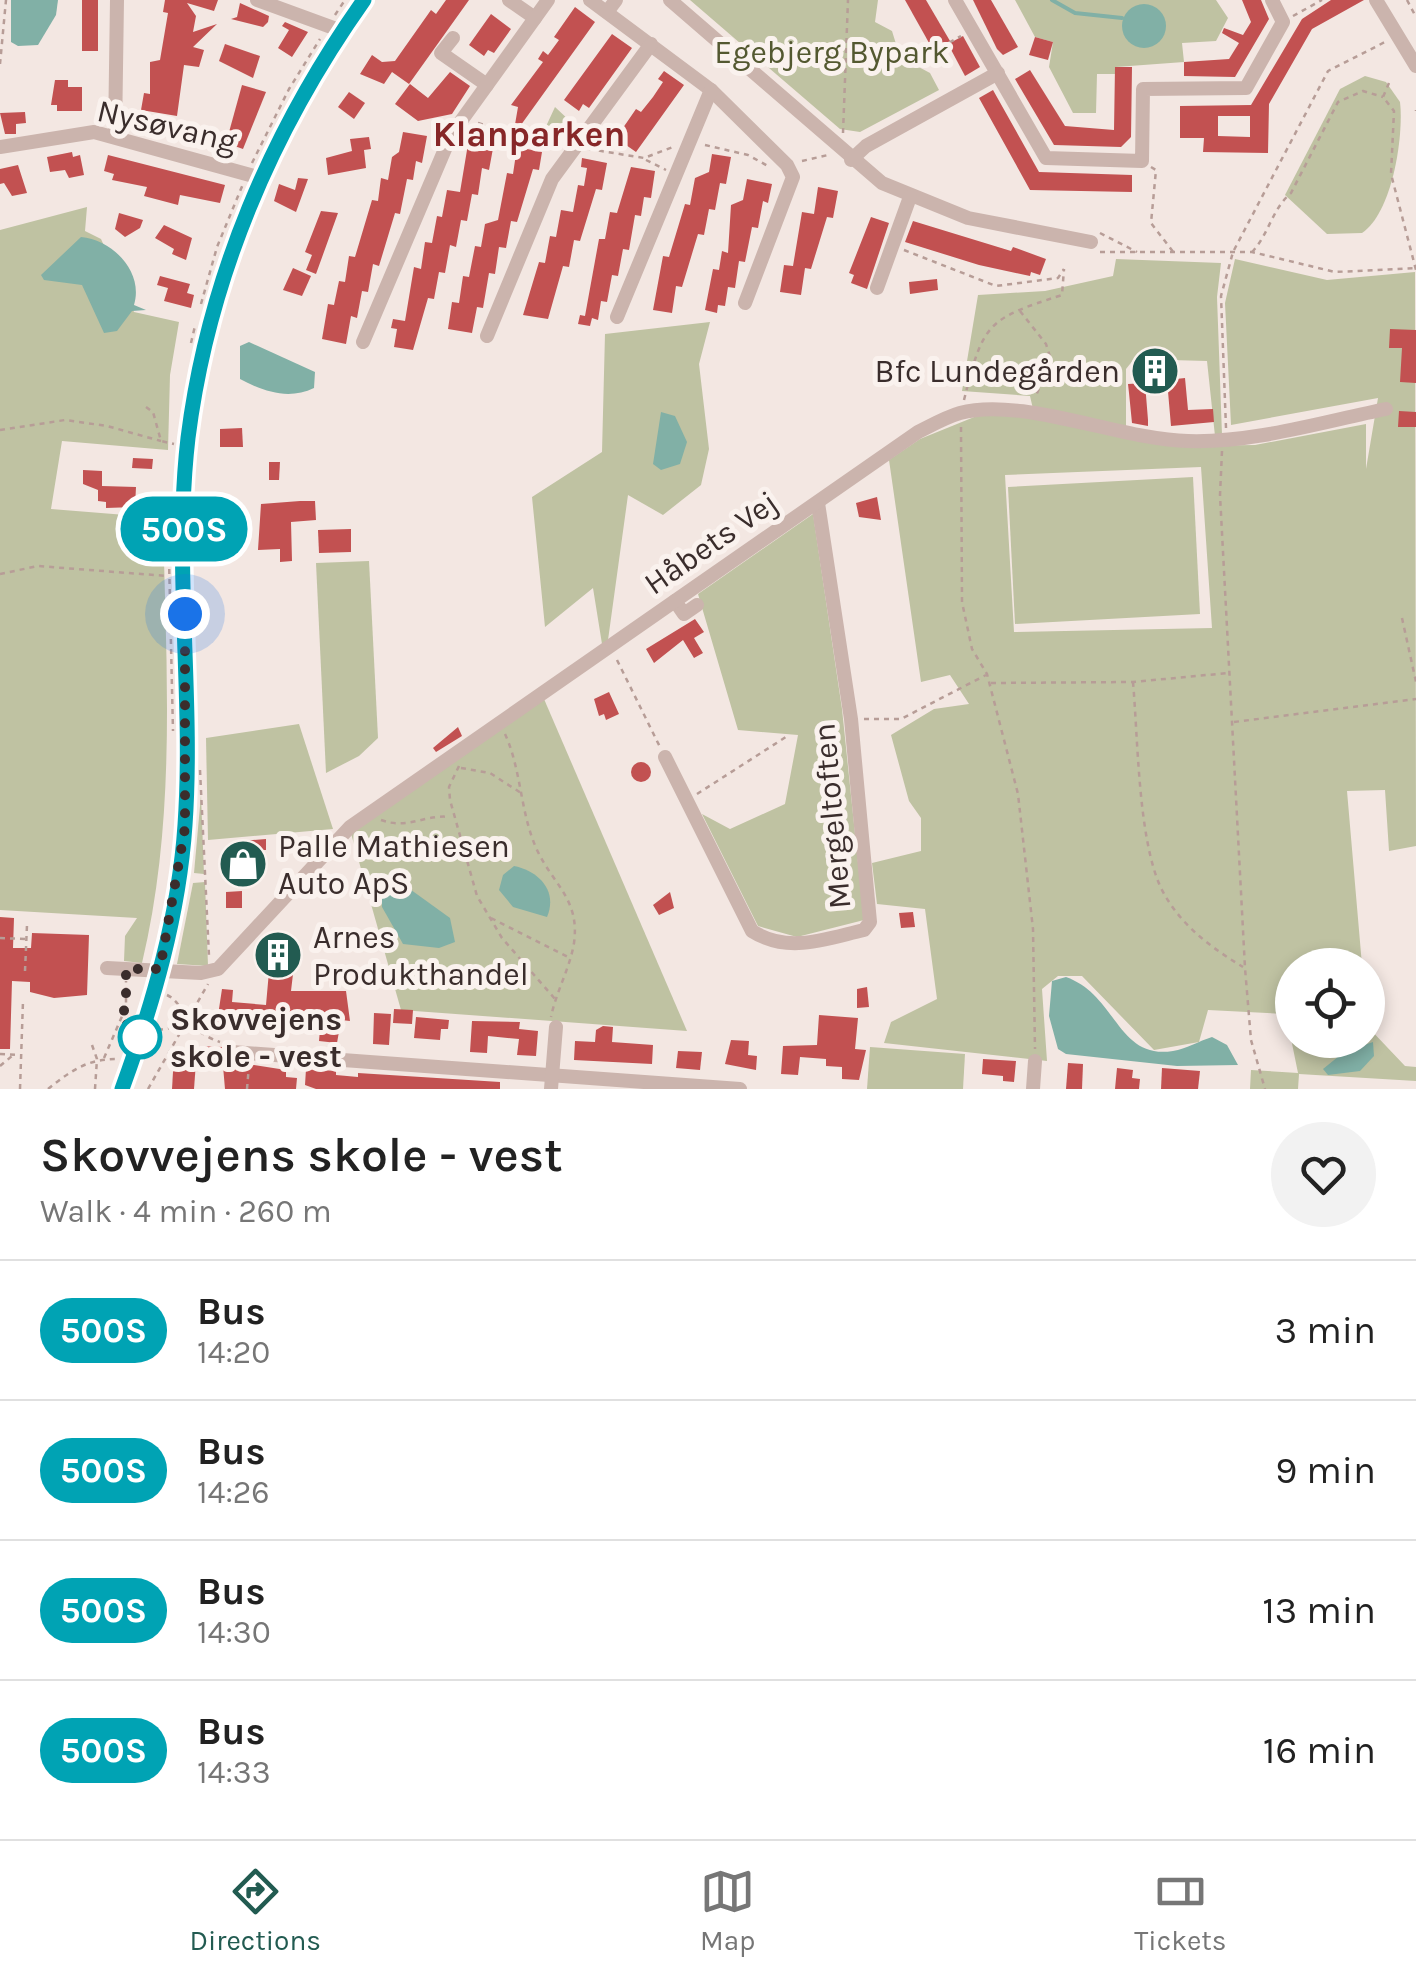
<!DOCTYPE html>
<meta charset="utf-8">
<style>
body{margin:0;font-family:Karla,sans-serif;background:#f2f2f2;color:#222;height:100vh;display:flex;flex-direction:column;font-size:38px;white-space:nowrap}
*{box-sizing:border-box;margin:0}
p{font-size:32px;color:#767676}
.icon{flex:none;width:55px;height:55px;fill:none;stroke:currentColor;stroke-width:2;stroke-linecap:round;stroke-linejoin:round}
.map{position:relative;height:1089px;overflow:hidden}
.side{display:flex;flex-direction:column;background:#fff;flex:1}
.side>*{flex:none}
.badge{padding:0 20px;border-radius:32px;font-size:35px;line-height:65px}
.buttons{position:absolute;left:1275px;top:948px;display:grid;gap:20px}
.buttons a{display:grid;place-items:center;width:110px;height:110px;border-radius:50%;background:#fff;box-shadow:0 5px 15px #0003;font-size:50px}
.you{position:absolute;width:50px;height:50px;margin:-25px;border:8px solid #fff;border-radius:50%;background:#1a73e8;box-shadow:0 0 0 15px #1a73e833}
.map>.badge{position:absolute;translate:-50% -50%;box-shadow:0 0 0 5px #fff}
.round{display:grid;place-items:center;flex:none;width:105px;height:105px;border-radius:52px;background:#f2f2f2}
.headline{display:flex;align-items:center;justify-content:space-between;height:170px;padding:0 40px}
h1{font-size:48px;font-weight:600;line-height:75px}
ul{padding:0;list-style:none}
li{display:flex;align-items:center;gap:30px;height:140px;padding:0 40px;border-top:2px solid #e0e0e0}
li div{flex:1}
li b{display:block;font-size:38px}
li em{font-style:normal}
li .badge{min-width:110px;font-weight:700;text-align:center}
.tab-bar{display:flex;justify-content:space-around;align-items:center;height:140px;border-top:2px solid #e0e0e0;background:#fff;font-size:28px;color:#767676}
.tab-bar a{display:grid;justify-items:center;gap:5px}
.tab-bar .active{color:#225b51}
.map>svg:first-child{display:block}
</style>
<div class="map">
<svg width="1416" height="1089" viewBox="0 0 1416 1089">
<rect width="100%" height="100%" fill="#f3e7e2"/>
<!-- green -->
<g fill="#bfc2a2" fill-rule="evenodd">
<path d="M690 0H878L875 22 892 31 900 57 930 73 939 90 860 132 840 129Z"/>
<path d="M1015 0H1216L1228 18 1216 41 1182 43 1184 62 1116 67 1115 74H1097L1096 113H1073L1049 67 1053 42 1035 37Z"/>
<path d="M1365 76 1386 82 1400 102C1404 137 1392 213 1362 233L1327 234 1285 195 1340 89Z"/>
<path d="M555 107 571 122 566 129 551 132 546 142 542 135Z"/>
<path d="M87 207 85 231 101 239 134 312 179 322 170 375 168 450 62 441 51 509 163 518C166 668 177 816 142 963L124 961 125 936 137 918 0 910V230Z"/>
<path d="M1116 259 1221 263 1217 297 1222 435 1215 436 1207 361 1134 359 1126 369V431L1033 409 1030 396 962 391 978 295 1045 291 1113 276Z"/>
<path d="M1235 259 1327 280 1415 272 1416 846 1389 851 1385 790 1347 791 1362 965H1292V1040H1368V1027L1405 1066 1416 1067V1081L1299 1074 1298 1089H1250L1251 1070 1298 1073 1286 1014 1208 1010 1199 1042 1154 1050 1082 976H1058L1042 989 1047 1061 884 1043 891 1022 937 999 925 909 877 904 872 863 921 851V818L909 801 891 735 934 709 969 704 950 675 921 682 889 460 920 439 989 411 1185 446 1255 445 1366 424V469L1378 398 1231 425 1225 303ZM1201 467 1212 628 1014 632 1005 475Z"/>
<path d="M710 322 699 364 709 449 701 485 663 515 628 495 608 640 602 644 593 588 545 627 532 497 602 452 605 334Z"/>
<path d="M1193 477 1200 614 1015 624 1008 487Z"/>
<path d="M813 514 842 709 864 920 797 937 758 926 702 814 730 829 785 804 798 735 738 730 698 594Z"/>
<path d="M369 561 378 738 359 756 326 773 316 563Z"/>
<path d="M544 699 687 1031 401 1010 350 830Z"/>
<path d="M299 724 333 829 208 840 206 738Z"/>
<path d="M201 795 204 874 194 873Z"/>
<path d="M205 882 208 966 177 964 193 883Z"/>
<path d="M870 1047 965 1054 963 1089H867Z"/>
</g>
<!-- water -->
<g fill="#81b0a6">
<path d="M11 0H58L56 15 38 45 18 46 11 42Z"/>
<circle cx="1144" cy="26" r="22"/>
<path d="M81 237C113 240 144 272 134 305L146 310 132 311 117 331 104 333 82 285 44 280 41 275Z"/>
<path d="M249 342 315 372 314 388C289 400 264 392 240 379V346Z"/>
<path d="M661 412 675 416 687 442 680 464 661 470 653 464Z"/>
<path d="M514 866C539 871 558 891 547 917L513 907 499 890 503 875Z"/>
<path d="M396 886 407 887 450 918 455 942 439 948 403 944 382 907V894Z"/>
<path d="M1066 977C1117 995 1117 1060 1173 1051 1186 1049 1199 1041 1212 1037L1227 1045 1238 1065 1177 1066 1066 1054 1058 1049 1049 1016 1052 981Z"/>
<path d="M1373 1042 1374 1056 1360 1071 1328 1075 1323 1069 1344 1052Z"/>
</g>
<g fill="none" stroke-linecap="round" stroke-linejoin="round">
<!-- stream -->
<path stroke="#81b0a6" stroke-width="4" d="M1052 0 1075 13 1122 18"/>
</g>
<!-- building -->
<g fill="#c25151" fill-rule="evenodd">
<rect x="82" y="0" width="16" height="51"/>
<path d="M165 0H218L214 11 187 3 196 16 193 32 217 24 193 47 204 50 199 67 184 65 177 116 141 110 144 93 150 94V62L160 60 168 13 163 12Z"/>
<path d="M446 0H469L409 84 392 72 384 84 360 74 372 55 382 62 395 61 431 10 436 14Z"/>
<path d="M905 0H926L950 41 933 50Z"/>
<path d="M973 0H991L1018 47 1003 55 997 49Z"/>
<path d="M1242 0H1261L1269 19 1235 77 1184 76V62L1229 59 1239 43 1222 33 1224 28 1243 35 1251 22Z"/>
<path d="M1331 0H1364L1312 29 1269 104 1268 153 1203 152 1204 138H1180V106L1251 105 1302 19ZM1218 116H1250V137L1218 136Z"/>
<path d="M240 3 269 16 268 22 263 27 231 19 237 17Z"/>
<path d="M575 7 595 22 513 136 518 107 511 105 543 62 538 59 543 51 548 55 559 40 554 37Z"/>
<path d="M491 14 511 29 494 53 488 50 484 56 469 45Z"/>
<path d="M285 22 308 32 292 57 278 48 289 30 282 26Z"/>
<path d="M612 34 632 48 589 108 583 104 579 111 564 100Z"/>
<path d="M963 36 980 67 965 76 948 44Z"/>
<path d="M1035 37 1053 42 1048 60 1029 55Z"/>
<path d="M225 44 260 56 253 78 219 61Z"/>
<path d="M1115 67H1132L1131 137 1121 147 1054 145 1015 79 1030 70 1065 126 1114 130Z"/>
<path d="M664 71 684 85 636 152 616 138 636 109 641 112 653 97 663 82 658 79Z"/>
<path d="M450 72 470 86 452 114 418 121 395 104 410 84 428 98Z"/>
<path d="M55 80H68V87H82V111H57V105H51Z"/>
<path d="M242 85 266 92 243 149 226 143Z"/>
<path d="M993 90 1039 172 1132 175V192L1030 190 979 98Z"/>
<path d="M349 92 365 103 354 119 338 107Z"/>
<path d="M25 112 26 123 16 124V134H5L0 113Z"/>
<path d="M403 132 427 136 422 163 416 161 413 180 407 179 400 214 395 213 379 266 373 264 368 292 362 291 357 318 351 316 346 344 322 339 328 304 334 305 339 281 345 282 349 256 355 257 372 200 378 201 381 178 388 180 392 157 399 152Z"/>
<path d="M369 137 371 149 364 150 366 168 328 175 326 158 352 151 350 139Z"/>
<path d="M469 138 494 143 489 170 482 168 478 195 472 194 467 221 461 220 456 247 450 245 445 273 439 272 434 299 428 298 413 350 394 347 397 329 391 328 393 319 405 321 414 267 421 269 425 242 432 243 437 216 442 217 447 190 460 192Z"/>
<path d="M517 147 542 152 539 170 533 169 517 222 511 221 506 248 499 247 495 274 489 273 483 308 477 307 472 333 448 329 452 302 459 303 463 276 469 277 475 246 481 247 485 224 498 220 507 173 513 174Z"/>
<path d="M72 152 73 157 80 155 84 175 69 178 65 170 50 172 47 157Z"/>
<path d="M712 154 731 157 726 184 720 183 715 210 709 209 704 235 698 234 682 287 676 286 672 313 653 310 663 256 669 257 685 204 690 205 695 178 709 172Z"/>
<path d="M108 155 225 185 220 203 180 195 178 205 144 196 147 187 112 180 114 174 104 171Z"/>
<path d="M582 158 607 163 602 190 596 189 580 241 574 240 569 267 563 266 548 319 523 315 539 262 545 263 550 236 556 237 561 210 573 212 578 185 584 186 587 168 581 167Z"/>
<path d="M18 165 27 193 12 196 4 183 0 184V169Z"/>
<path d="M631 167 655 171 651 198 644 197 641 216 635 215 629 250 623 249 618 276 612 275 607 302 601 301 598 320 592 318 590 326 578 324 580 315 585 316 599 239H605L610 212 617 213Z"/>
<path d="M298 178 308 179 296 212 274 201 279 184 295 190Z"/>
<path d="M747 179 772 184 768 203 763 201 758 228 752 227 745 262 739 261 735 288 728 287 725 306 718 305 717 313 705 310 713 269 719 270 722 251 728 253 731 205 743 200Z"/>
<path d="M818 187 838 191 833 218 827 217 811 269 805 268 801 295 780 292 784 265 793 266 802 212 814 214Z"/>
<path d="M321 211 338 213 316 274 306 270 312 255 305 252Z"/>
<path d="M119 213 143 220 140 228 125 237 115 229Z"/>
<path d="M871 217 889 223 867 289 851 283 854 275 849 273Z"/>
<path d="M913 221 1011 251 1013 247 1046 259 1040 275 1031 272 1030 276 979 265 905 242Z"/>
<path d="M164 225 192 238 186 260 172 254 174 249 155 238Z"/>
<path d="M293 268 311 276 302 296 283 290Z"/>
<path d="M160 276 190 284 187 293 194 295 191 308 164 301 168 288 157 285Z"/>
<path d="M937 279 938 290 910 294 909 282Z"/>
<path d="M1390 329 1416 330V383L1400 382 1402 348H1389Z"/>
<path d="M1168 361 1169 380 1143 382 1142 363Z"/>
<path d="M1185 378 1188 410 1213 409 1214 422 1171 426 1167 380Z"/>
<path d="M1145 383 1148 420V426L1132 423 1129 393 1128 384Z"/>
<path d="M1399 411 1416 412V427H1398Z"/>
<path d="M242 428 243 447H220V429Z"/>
<path d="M133 458 153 459 152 469 132 468Z"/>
<path d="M269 462H280L279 480H269Z"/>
<path d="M83 470 102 471V486L136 487 135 507 106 508V502L98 501V490L83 484Z"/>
<path d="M877 497 881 520 859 517 856 503Z"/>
<path d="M300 501H315L316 520 291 522 292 561 280 562V549L258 550 261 504Z"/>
<path d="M351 529V552L319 553 318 530Z"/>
<path d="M695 619 704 632 694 638 703 653 694 658 683 640 654 663 646 649Z"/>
<path d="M609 692 619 714 606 720 604 714 599 716 594 699Z"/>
<path d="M458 727 462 736 436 752 433 748Z"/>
<circle cx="641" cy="772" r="10"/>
<path d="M266 839V850H260L261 873 234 874 233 858H240V841Z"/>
<path d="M242 891V908H226V892Z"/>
<path d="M670 892 674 908 659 915 653 905Z"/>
<path d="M913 912 915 927 901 928 899 913Z"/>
<path d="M0 917 14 918 13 948H31L32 933 89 935 87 995 54 998 30 992V982L12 981 10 1049H0Z"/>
<path d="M271 949 286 950 284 973 293 974 291 991H346L350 1021 341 1020 337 1043 319 1041 320 1029 276 1032 262 1031 263 1026 217 1022 222 989 233 990 232 1002 266 1005Z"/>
<path d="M867 987 869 1007 857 1008V989Z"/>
<path d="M394 1009 413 1010 412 1024 393 1023Z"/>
<path d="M374 1013 391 1014 389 1045 373 1044Z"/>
<path d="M819 1015 858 1018 855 1049 866 1050 859 1080 842 1079V1067L826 1066V1059L800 1057 798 1075 781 1074 783 1046 817 1045Z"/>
<path d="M416 1017 449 1020 448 1029H441L440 1040 414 1038Z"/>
<path d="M472 1021 520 1022 519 1029 538 1031 536 1056 517 1055 519 1039 488 1036 487 1053 470 1052Z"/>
<path d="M603 1026 613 1027 612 1042 653 1045 652 1064 574 1060 575 1041 595 1042 596 1030Z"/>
<path d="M731 1040 749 1041 748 1055 757 1056 756 1070 725 1064Z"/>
<path d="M195 1046 223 1047 224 1059 194 1057Z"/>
<path d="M678 1051 702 1052 700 1070 676 1068Z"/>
<path d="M983 1059 1016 1061 1014 1082 1003 1081V1076L982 1074Z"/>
<path d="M180 1060 196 1062 194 1089H172L173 1072Z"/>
<path d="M1068 1063 1083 1064 1082 1089H1066Z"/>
<path d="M254 1065 286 1070V1077L297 1078 296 1089H225L223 1066Z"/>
<path d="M1117 1068 1133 1070 1132 1078 1140 1079 1139 1089H1115Z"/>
<path d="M1162 1068 1200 1071 1198 1089H1161Z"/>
<path d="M306 1069 336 1071V1075L358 1077V1073L500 1082V1089H316L305 1085Z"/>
</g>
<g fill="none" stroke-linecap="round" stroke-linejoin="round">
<!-- path -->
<g stroke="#b79d97" stroke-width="2.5" stroke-dasharray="5 5" stroke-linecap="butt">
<path d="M1407 0 1416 17"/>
<path d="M335 15 345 0"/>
<path d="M1293 16 1322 0"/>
<path d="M923 57 961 36"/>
<path d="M0 64 6 0"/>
<path d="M1389 83 1383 97 1394 111 1391 174 1416 270"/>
<path d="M1416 111V110"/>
<path d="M478 123 548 144 566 137"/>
<path d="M843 133 848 0"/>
<path d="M705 145 748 155 768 166"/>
<path d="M589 149 644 158 673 147"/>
<path d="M646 160 666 170"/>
<path d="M802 161 828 155"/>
<path d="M252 163 289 89 320 39"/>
<path d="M1151 167 1156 170 1151 223 1174 253"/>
<path d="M1100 233 1137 252"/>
<path d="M904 250 996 286 1058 278 1064 269"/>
<path d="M1100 252H1252L1335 272 1416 268"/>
<path d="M1252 252C1269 234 1272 209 1291 193L1338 102 1363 91 1383 97"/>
<path d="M201 304 217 247 243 184"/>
<path d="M1020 311 1046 344 1051 360 1035 398"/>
<path d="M191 343 195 326"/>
<path d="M964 400C983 323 987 319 1062 295L1064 269"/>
<path d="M146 407 153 412 161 441 174 444"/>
<path d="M961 427 962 602 972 649 987 674 1018 794 1033 929 1035 1049"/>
<path d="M1226 428 1221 296 1233 252 1328 71 1385 42"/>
<path d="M0 430 65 420 107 426 161 441"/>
<path d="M1222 451 1220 495 1245 968 1251 1040 1265 1089"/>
<path d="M169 559 173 731"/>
<path d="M0 574 38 566 167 576"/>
<path d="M1402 618 1416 682"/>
<path d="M617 660 660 747"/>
<path d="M1133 682C1138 738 1138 839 1161 888 1179 924 1210 947 1243 967"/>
<path d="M991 683 1133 682 1228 673"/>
<path d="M864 719H901L986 675"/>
<path d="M1234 722 1416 699"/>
<path d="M505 734C522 771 520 815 538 852 554 885 580 900 574 943 570 968 556 992 551 1017"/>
<path d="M459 766 449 787 450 800 477 896 502 938 555 999"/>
<path d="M461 768 490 773 521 793"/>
<path d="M200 770 209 956"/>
<path d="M697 794 789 735"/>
<path d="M381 820C408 830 425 814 450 817"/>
<path d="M491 918 568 957"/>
<path d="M0 938 25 939"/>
<path d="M25 971 27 925"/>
<path d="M167 995C186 1004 182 1029 220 1042"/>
<path d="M158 1030 184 1026"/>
<path d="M92 1045 97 1059 95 1089"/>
<path d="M0 1054 18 1055"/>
<path d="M104 1058 126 1007V981"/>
<path d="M0 1066 12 1056"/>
<path d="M20 1089 23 1001"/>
<path d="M48 1089C72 1070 87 1059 117 1059"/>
<path d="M148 1089 208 984"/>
<path d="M247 1089 249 1065"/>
</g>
<!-- minor -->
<g stroke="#cbb4ad" stroke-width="14">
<path d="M257 0 342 31"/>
<path d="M509 0 535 18"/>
<path d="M590 0 711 90 787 165 793 177 745 303"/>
<path d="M670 0 882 183 968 218 1091 242"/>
<path d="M955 0 1046 158 1142 161 1143 89 1246 88 1283 22 1272 0"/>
<path d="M1376 0 1416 66"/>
<path d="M607 12 616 0"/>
<path d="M453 38 441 53 487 85"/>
<path d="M115 136 117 0"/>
<path d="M0 147 94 132 261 178"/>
<path d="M851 160 866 146 998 73"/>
<path d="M877 288 910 197"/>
<path d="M617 317 711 90"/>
<path d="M487 336 552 179 651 44"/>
<path d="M363 342 451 135 548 0"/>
<path d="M675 601 684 614 697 605"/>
<path d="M665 757 752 931C788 954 825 939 864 930L870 922 851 719 818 503"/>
<path d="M107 968 201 973 218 969 350 827 918 432C932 425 946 417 960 413 1021 396 1121 440 1188 441 1254 443 1322 422 1386 409"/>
<path d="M232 1052 740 1089"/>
<path d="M122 1089C161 984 185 876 187 764 190 656 176 546 188 438 208 279 272 130 364 0"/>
<path d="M551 1089 556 1027"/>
<path d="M1033 1089 1035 1061"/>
</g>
</g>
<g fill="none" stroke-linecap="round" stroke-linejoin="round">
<!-- line casing -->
<g stroke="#fff" stroke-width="22">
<path id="line" d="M122 1089C153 1004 179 915 185 825 194 696 173 566 188 438 208 279 272 130 364 0"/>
</g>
<!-- line -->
<use href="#line" stroke="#00a3b4" stroke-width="15"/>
<!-- walk -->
<path stroke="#3a2d2c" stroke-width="10" stroke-dasharray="0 18" d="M140 1037 120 1018 126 1007V969H160L185 828V614"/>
</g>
<!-- icons -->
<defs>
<g id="building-disc" transform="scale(2.5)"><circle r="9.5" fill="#225b51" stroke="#faf2ee"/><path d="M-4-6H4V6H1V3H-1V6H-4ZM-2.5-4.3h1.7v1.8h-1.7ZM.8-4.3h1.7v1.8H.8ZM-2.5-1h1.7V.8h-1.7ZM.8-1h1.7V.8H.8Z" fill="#fff"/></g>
<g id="shop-disc" transform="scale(2.5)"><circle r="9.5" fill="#225b51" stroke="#faf2ee"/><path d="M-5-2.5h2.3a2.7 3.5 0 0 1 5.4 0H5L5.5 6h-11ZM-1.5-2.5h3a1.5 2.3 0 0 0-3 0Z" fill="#fff"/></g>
</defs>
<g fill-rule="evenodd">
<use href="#building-disc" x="1155" y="371"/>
<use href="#shop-disc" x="243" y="864"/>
<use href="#building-disc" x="278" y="955"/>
</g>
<!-- markers -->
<circle fill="#fff" stroke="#00a3b4" stroke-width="5" cx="140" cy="1037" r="20"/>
<g text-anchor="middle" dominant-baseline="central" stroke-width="10" stroke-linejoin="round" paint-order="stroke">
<!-- park labels -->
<g font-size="32" fill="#535830" stroke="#faf2ee">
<text x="832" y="52">Egebjerg Bypark</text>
</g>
<!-- street labels -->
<g font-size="32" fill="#3a2d2c" stroke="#faf2ee">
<text transform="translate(167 126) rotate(13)">Nysøvang</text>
<text transform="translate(711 543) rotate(-35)">Håbets Vej</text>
<text transform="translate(832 816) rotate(-95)">Mergeltoften</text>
</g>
<!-- poi labels -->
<g font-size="32" fill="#3a2d2c" stroke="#faf2ee" text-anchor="start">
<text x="1120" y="371" text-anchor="end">Bfc Lundegården</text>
<text x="278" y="846">Palle Mathiesen<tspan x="278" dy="37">Auto ApS</tspan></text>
<text x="313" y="937">Arnes<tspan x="313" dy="37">Produkthandel</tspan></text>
</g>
<!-- stop labels -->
<g font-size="32" font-weight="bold" fill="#3a2d2c" stroke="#faf2ee" text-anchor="start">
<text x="170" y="1019">Skovvejens<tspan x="170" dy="37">skole - vest</tspan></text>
</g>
<!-- neighbourhood labels -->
<g font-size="35" font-weight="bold" fill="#872728" stroke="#faf2ee">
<text x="529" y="134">Klanparken</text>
</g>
</g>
</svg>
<div class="buttons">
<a><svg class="icon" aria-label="locate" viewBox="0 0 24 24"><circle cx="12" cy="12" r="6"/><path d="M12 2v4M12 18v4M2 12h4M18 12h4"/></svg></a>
</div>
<div class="you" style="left:185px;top:614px"></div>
<b class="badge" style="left:184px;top:529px;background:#00a3b4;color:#fff">500S</b>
</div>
<section class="side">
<div class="headline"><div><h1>Skovvejens skole - vest</h1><p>Walk · 4 min · 260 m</p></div><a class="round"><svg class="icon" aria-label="heart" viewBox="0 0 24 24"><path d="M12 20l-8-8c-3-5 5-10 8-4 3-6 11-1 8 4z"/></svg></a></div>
<ul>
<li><span class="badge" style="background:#00a3b4;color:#fff">500S</span><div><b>Bus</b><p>14:20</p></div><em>3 min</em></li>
<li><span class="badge" style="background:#00a3b4;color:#fff">500S</span><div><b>Bus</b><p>14:26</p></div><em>9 min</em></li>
<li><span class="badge" style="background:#00a3b4;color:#fff">500S</span><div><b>Bus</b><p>14:30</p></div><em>13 min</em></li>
<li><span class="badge" style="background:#00a3b4;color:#fff">500S</span><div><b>Bus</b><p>14:33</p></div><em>16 min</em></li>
</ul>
</section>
<nav class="tab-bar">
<a class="active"><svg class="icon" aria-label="directions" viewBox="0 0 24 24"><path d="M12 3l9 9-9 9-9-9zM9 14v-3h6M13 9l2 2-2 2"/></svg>Directions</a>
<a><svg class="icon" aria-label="map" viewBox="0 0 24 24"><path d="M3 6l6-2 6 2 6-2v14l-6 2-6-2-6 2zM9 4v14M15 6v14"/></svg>Map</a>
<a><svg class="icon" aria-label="tickets" viewBox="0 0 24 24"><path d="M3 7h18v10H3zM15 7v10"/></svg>Tickets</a>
</nav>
